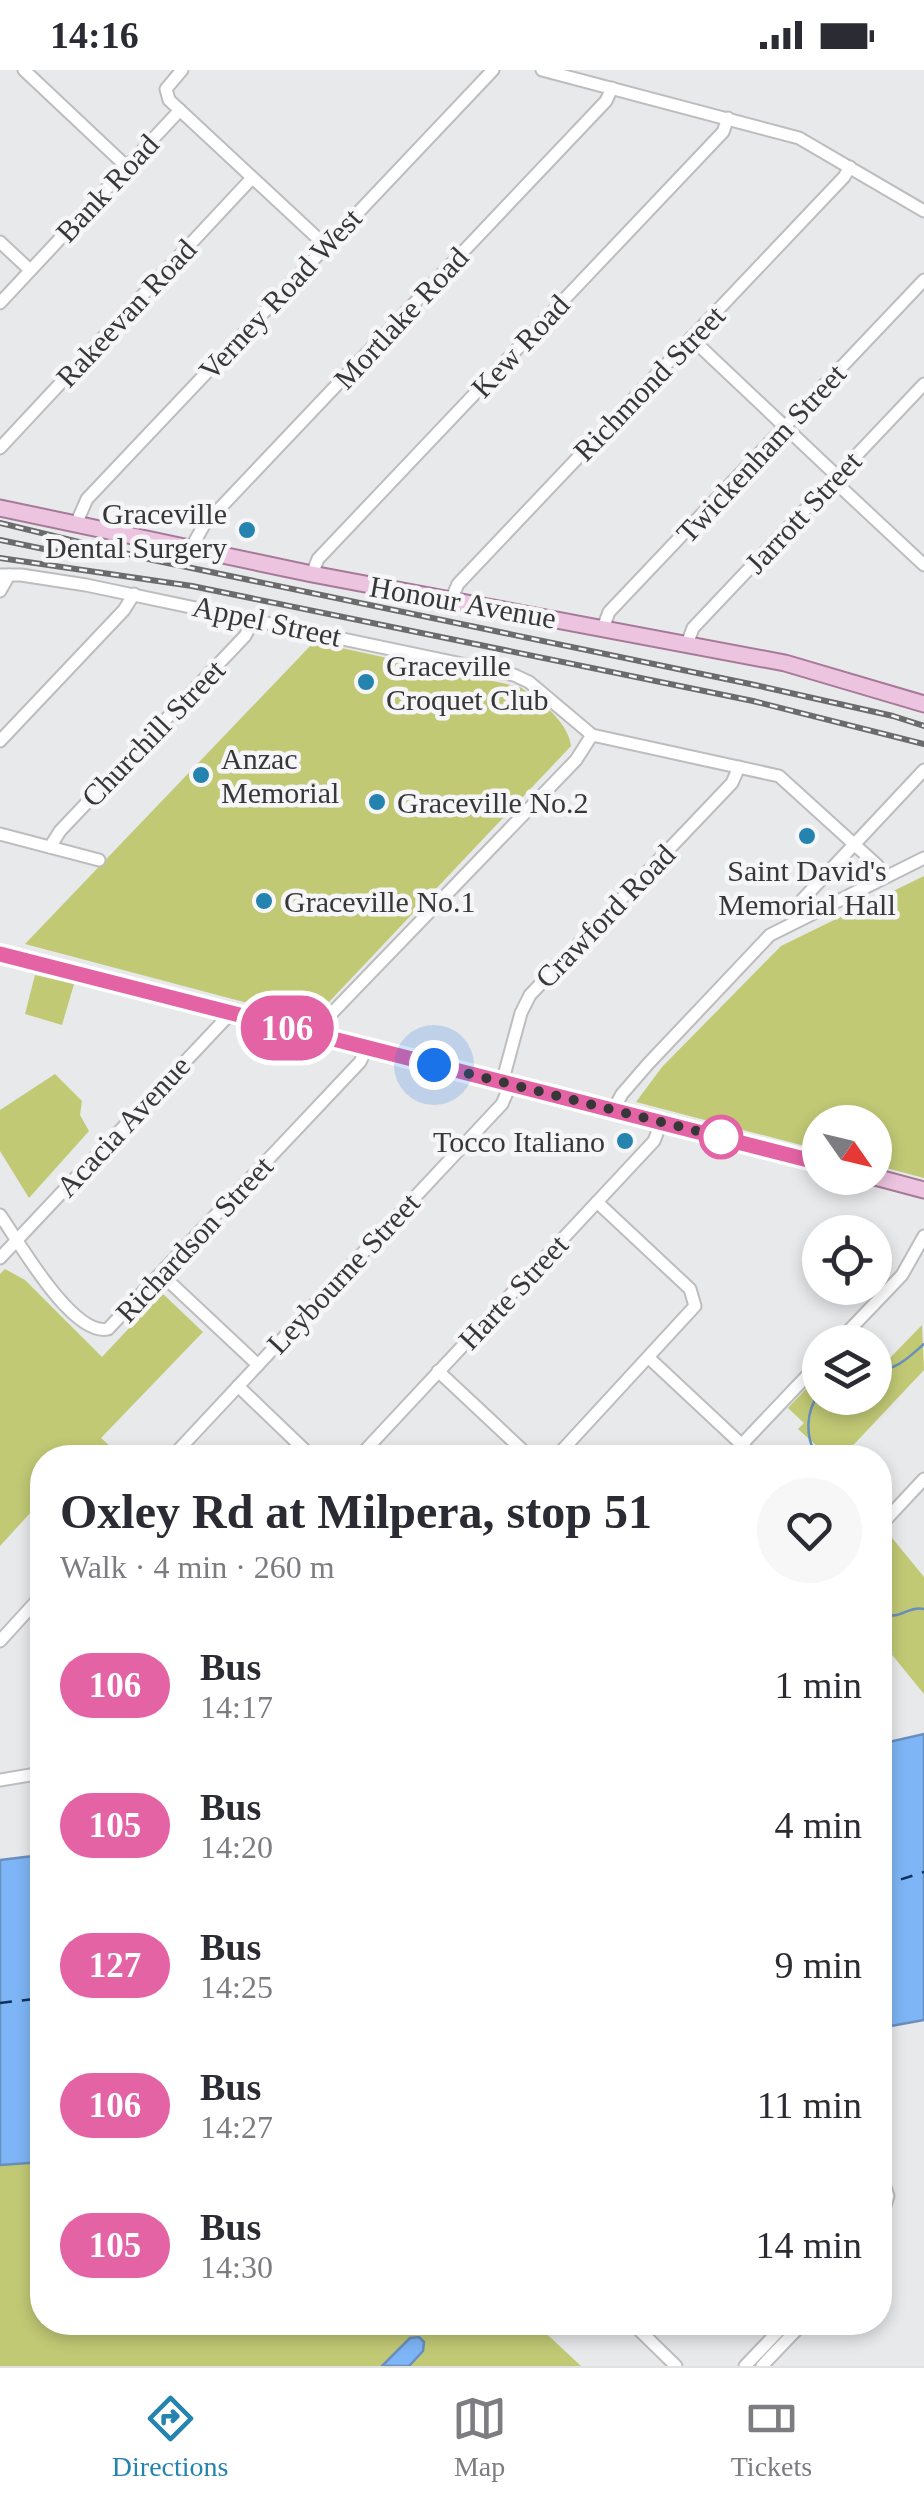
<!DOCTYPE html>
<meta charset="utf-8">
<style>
body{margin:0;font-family:Georgia,serif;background:#f7f7f7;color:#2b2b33;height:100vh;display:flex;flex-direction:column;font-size:38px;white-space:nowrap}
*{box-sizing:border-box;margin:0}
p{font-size:32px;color:#7c7c81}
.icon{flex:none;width:55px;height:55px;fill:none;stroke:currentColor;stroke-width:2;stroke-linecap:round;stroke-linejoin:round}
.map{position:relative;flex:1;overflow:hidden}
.details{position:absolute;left:30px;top:1375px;width:862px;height:890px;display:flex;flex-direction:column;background:#fff;border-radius:40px;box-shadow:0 5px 15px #0003}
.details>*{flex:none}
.badge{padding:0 20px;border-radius:32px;font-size:35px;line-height:65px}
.needle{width:65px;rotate:124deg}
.buttons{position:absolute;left:802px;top:1035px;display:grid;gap:20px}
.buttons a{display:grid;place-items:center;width:90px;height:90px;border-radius:50%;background:#fff;box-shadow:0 5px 15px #0003;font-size:50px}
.you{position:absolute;width:50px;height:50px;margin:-25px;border:8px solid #fff;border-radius:50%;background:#1a73e8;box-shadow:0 0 0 15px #1a73e833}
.map>.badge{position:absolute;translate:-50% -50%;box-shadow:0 0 0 5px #fff}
.round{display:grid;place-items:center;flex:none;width:105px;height:105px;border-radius:52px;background:#f7f7f7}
.overview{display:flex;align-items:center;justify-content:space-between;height:170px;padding:0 30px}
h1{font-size:48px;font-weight:600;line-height:75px}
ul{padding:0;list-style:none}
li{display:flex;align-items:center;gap:30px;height:140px;padding:0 30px}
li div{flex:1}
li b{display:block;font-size:38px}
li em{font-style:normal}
li .badge{min-width:110px;font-weight:700;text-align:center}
.status{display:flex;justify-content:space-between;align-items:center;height:70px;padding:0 50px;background:#fff;direction:ltr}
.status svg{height:28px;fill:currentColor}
.menu{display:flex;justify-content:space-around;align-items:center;height:140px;border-top:2px solid #e1e1e2;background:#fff;font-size:28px;color:#7c7c81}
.menu a{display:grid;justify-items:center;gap:5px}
.menu .on{color:#2484af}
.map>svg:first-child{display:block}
</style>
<div class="status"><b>14:16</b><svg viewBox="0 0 49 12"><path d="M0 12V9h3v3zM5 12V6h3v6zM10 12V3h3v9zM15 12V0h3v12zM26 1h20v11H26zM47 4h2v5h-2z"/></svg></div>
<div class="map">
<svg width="924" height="2296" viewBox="0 0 924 2296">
<rect width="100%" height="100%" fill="#e8e9ea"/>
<!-- green -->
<g fill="#c1c975">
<path d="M314 572 520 617C539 629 568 652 571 676L312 950 25 874Z"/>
<path d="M924 806V1108L875 1095V1052H820V1080L636 1032 662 997 781 876Z"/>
<path d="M35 905 74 914 62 955 25 944Z"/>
<path d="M55 1004 82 1031 80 1045 89 1061 29 1128 0 1081V1040Z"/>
<path d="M5 1199 25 1210 102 1287 162 1223 203 1262 101 1368 122 1387 42 1388V1430L0 1476V1204Z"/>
<path d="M922 1255 924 1300 842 1387H829L798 1359 804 1353 788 1338 820 1304V1328H875V1274L890 1288Z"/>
<path d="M888 1463 924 1507V1624L880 1570V1472Z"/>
<path d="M42 2092V2252L535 2253 581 2296H0V2095Z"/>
</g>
<!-- water -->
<g fill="#7eb5f6" stroke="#698fbd" stroke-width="2.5">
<path d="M924 1664V1950L880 1958V1674Z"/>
<path d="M42 1785V2092L0 2095V1790Z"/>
<path d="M419 2267 424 2272 423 2281 409 2296H382L410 2268Z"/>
</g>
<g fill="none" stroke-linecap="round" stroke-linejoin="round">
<!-- stream -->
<g stroke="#698fbd" stroke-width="2.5">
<path d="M875 1300C896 1301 909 1287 924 1274"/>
<path d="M817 1388C805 1366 805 1342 820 1322"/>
<path d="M880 1496 882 1474"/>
<path d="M880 1541C897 1554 907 1535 924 1539"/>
</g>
<!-- ferry -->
<g stroke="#0d335c" stroke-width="2.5" stroke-dasharray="12 10" stroke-linecap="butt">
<path d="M880 1816 924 1802"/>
<path d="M0 1933 42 1928"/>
</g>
<!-- minor casing -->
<g stroke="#bdbdbf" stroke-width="15">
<g id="minor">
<path d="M24 0 127 97"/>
<path d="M182 0 166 19 169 30 326 176"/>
<path d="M542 0 799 68 924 141"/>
<path d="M0 172 30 200"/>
<path d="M0 233 180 40"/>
<path d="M691 268 837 406"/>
<path d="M0 378 252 108"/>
<path d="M833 410 924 495"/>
<path d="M76 454 87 429 493 0"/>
<path d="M191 478 204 455 606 31 612 18"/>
<path d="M312 504 318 489 723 62 728 48"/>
<path d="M0 505H21L86 515 514 605 529 612 592 665 779 706 877 795 885 806"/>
<path d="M0 521 9 505"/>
<path d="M451 530 458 514 844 107 850 97"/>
<path d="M603 558 609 542 924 210"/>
<path d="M687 574 693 558 924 314"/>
<path d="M0 671 124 540 134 524"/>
<path d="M0 764 99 790"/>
<path d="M50 777 60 761 245 566 254 549"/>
<path d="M800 849 797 838 803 829 924 700"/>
<path d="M320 965 330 945 576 690 592 665"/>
<path d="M502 1013 521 943 530 925 732 713 739 697"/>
<path d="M612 1042 622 1024 648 994 770 865 924 788"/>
<path d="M0 1145C18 1170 72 1267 108 1259L360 992 367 978"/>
<path d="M0 1188 230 944"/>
<path d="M161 1204 258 1295"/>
<path d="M838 1272 902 1205 924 1166"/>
<path d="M649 1288 756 1388"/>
<path d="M438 1301 531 1388"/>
<path d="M238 1316 313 1388"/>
<path d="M171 1388 502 1034 510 1016"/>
<path d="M358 1388 654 1071 661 1053"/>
<path d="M555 1388 695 1236 690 1219 597 1132"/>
<path d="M742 1388 745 1371 820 1292"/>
<path d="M880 1456 924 1409"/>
<path d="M0 1571 42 1525"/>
<path d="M0 1710 42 1703"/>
<path d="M880 2102 888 2126 880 2151"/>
<path d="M631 2252 676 2296"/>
<path d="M745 2296 787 2252"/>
<path d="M762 2296 804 2252"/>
</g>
</g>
<!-- major casing -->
<g stroke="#a67998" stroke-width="19">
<g id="major">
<path d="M0 438 312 504 785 593 924 634"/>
<path d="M0 884 820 1093"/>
<path d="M875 1107 924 1120"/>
</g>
</g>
<!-- minor -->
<use href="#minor" stroke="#fff" stroke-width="11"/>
<!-- major -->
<use href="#major" stroke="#edc4e0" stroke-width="15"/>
<!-- rail casing -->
<g stroke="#6b6b6c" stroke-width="6">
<g id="rail">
<path d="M0 453 153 490 755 615 893 646 924 656"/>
<path d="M0 470 83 487"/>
<path d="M0 488 192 516 753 631 924 674"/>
</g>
</g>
<!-- rail -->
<use href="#rail" stroke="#f6f6f8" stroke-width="2.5" stroke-dasharray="8" stroke-linecap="butt"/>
</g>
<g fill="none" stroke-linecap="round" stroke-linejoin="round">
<!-- line casing -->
<g stroke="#fff" stroke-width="22">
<path id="line" d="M0 884 820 1093"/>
</g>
<!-- line -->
<use href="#line" stroke="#e463a4" stroke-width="15"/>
<!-- walk -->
<path stroke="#373738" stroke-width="10" stroke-dasharray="0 18" d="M434 995 737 1071 721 1067"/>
</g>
<!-- markers -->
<g fill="#2484af" stroke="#f6f6f8" stroke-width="4">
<circle cx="247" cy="460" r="10"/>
<circle cx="366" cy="612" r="10"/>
<circle cx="201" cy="705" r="10"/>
<circle cx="377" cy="732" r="10"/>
<circle cx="807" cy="766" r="10"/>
<circle cx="264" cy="831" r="10"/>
<circle cx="625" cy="1071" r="10"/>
</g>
<circle fill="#fff" stroke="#e463a4" stroke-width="5" cx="721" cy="1067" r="20"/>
<g text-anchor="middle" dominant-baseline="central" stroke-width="9" stroke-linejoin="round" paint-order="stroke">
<!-- street labels -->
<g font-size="30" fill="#373738" stroke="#f6f6f8">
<text transform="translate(107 118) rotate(-47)">Bank Road</text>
<text transform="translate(280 224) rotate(-47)">Verney Road West</text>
<text transform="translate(126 243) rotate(-47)">Rakeevan Road</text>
<text transform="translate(401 248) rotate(-47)">Mortlake Road</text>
<text transform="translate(520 276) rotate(-47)">Kew Road</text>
<text transform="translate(649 313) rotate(-46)">Richmond Street</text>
<text transform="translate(761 383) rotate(-47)">Twickenham Street</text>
<text transform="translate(803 442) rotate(-47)">Jarrott Street</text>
<text transform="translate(463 532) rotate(10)">Honour Avenue</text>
<text transform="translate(267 551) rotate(12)">Appel Street</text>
<text transform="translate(153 663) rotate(-46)">Churchill Street</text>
<text transform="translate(605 846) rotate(-46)">Crawford Road</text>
<text transform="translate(123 1056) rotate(-47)">Acacia Avenue</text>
<text transform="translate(194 1169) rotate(-47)">Richardson Street</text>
<text transform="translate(343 1203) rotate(-47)">Leybourne Street</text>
<text transform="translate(513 1222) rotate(-47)">Harte Street</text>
</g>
<!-- poi labels -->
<g font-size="30" fill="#373738" stroke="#f6f6f8" text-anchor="start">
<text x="227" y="443" text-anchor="end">Graceville<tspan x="227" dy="34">Dental Surgery</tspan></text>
<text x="386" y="595">Graceville<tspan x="386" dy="34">Croquet Club</tspan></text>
<text x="221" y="688">Anzac<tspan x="221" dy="34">Memorial</tspan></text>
<text x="397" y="732">Graceville No.2</text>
<text x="807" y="800" text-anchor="middle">Saint David's<tspan x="807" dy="34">Memorial Hall</tspan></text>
<text x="284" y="831">Graceville No.1</text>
<text x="605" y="1071" text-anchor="end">Tocco Italiano</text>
</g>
</g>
</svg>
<div class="buttons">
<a><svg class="needle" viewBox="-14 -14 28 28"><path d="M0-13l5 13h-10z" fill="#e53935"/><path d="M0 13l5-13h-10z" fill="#7c7c81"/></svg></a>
<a><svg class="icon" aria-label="locate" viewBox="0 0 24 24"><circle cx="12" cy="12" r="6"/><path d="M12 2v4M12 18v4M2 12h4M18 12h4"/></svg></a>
<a><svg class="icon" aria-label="layers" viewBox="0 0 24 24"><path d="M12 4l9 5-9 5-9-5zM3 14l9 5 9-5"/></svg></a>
</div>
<div class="you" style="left:434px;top:995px"></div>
<b class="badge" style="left:287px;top:958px;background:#e463a4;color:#fff">106</b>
<section class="details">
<div class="overview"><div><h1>Oxley Rd at Milpera, stop 51</h1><p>Walk · 4 min · 260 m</p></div><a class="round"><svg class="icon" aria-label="heart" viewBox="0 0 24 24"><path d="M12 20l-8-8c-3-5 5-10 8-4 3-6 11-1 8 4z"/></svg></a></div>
<ul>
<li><span class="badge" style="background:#e463a4;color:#fff">106</span><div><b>Bus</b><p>14:17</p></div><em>1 min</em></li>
<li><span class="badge" style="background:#e463a4;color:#fff">105</span><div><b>Bus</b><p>14:20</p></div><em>4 min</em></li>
<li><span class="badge" style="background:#e463a4;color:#fff">127</span><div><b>Bus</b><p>14:25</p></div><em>9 min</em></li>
<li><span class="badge" style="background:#e463a4;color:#fff">106</span><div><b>Bus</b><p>14:27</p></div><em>11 min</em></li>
<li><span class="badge" style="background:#e463a4;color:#fff">105</span><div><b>Bus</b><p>14:30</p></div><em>14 min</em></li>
</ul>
</section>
</div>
<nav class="menu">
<a class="on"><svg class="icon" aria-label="directions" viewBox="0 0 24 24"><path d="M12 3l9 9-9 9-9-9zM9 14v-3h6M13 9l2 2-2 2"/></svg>Directions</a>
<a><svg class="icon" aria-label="map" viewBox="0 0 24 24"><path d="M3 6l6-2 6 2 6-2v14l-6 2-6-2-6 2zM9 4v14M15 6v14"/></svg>Map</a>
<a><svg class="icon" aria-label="tickets" viewBox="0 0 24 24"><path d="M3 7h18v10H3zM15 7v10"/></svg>Tickets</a>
</nav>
